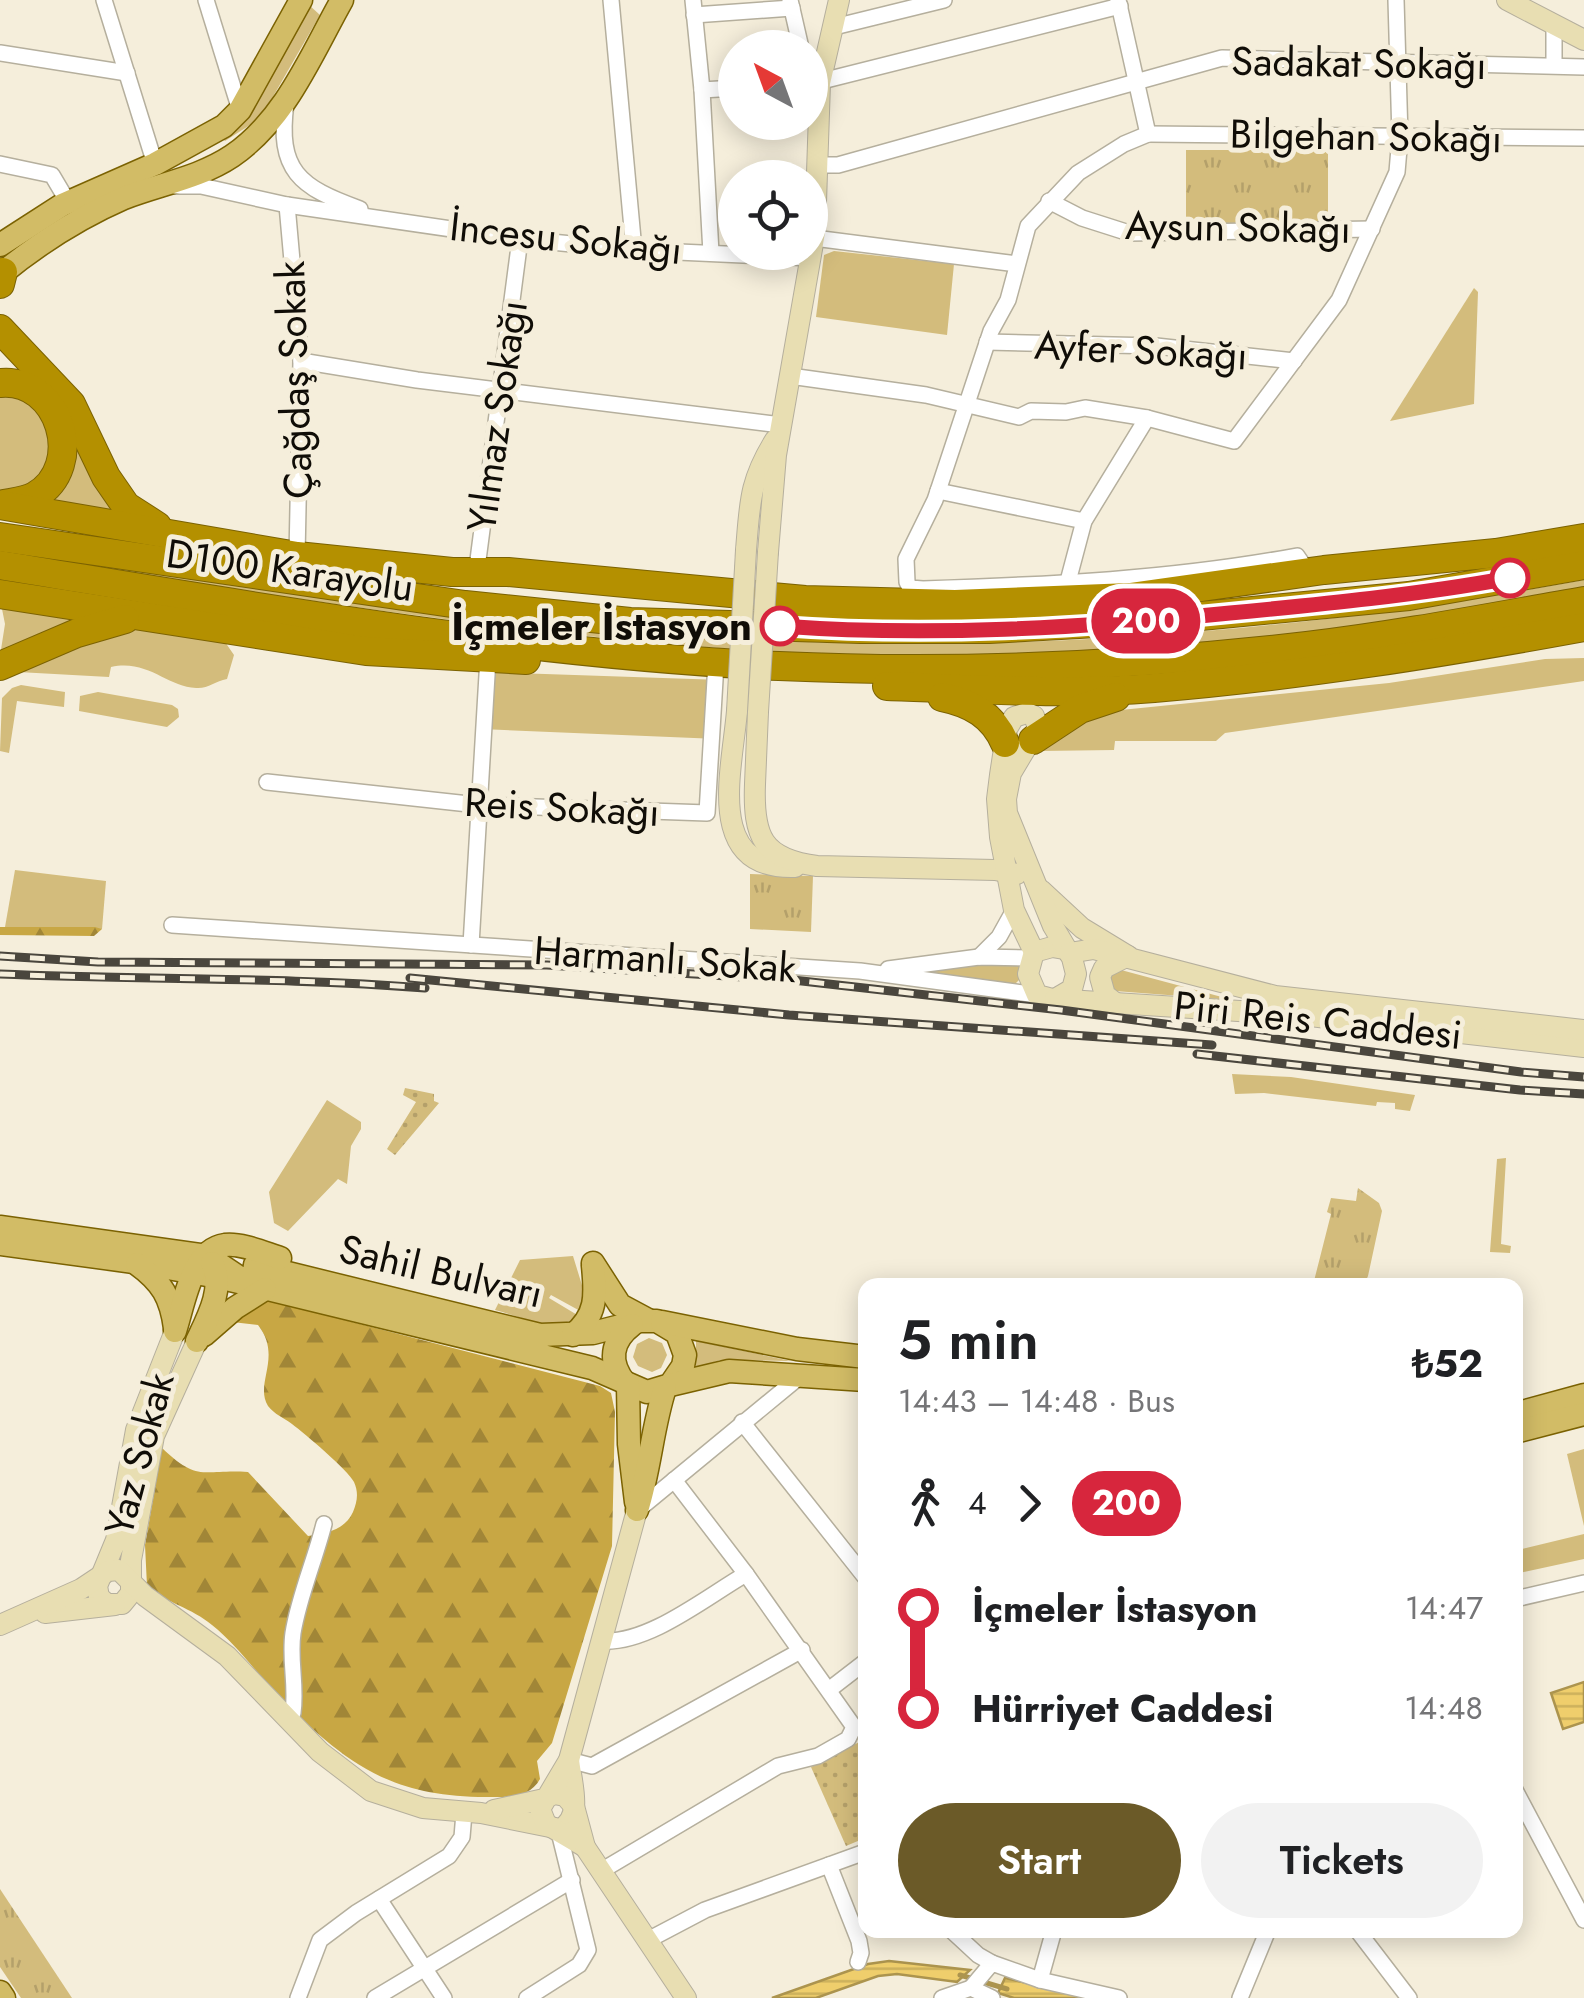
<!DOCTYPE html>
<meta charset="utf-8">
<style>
body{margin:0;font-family:Jost,sans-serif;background:#f2f2f2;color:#202124;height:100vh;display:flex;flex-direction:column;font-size:38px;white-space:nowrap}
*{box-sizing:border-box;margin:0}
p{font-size:32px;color:#757577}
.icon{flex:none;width:55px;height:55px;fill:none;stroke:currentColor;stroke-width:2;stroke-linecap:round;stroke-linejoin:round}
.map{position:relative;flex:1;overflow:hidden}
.sheet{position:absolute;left:858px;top:1278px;width:665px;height:660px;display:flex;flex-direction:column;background:#fff;border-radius:20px;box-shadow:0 5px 25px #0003}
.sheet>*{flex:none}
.badge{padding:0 20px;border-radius:32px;font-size:35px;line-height:65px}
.needle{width:65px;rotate:319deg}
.buttons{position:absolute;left:718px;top:30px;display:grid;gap:20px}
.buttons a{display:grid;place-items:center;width:110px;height:110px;border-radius:50%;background:#fff;box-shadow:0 5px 25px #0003;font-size:50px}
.map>.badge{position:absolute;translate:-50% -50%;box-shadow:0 0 0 5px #fff}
.legs{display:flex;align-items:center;gap:15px;height:110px;padding:0 40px;font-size:32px}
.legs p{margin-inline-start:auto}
.head{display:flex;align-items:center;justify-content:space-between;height:170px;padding:0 40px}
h1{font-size:55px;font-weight:600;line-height:75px}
.cta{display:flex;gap:20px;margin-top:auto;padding:20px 40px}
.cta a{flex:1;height:115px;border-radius:60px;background:#6b5a28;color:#fff;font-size:40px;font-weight:600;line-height:115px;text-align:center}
.cta a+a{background:#f2f2f2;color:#202124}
ul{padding:0 40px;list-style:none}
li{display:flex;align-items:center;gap:35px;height:100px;font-size:38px}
li i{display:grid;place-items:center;width:15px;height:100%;margin:0 12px;background:currentColor}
li i::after{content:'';width:25px;height:25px;margin:-12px;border:8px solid;border-radius:50%;background:#fff}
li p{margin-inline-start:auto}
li:first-child i{background:linear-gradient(#0000 50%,currentColor 0)}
li:last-child i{background:linear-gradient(currentColor 50%,#0000 0)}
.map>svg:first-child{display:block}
</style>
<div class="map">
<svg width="1584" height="1998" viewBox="0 0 1584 1998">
<defs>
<pattern id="forest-firs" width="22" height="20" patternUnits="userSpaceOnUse" patternTransform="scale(2.5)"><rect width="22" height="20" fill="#c8a744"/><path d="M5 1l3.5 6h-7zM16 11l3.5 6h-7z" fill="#a18637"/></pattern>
<pattern id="park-tufts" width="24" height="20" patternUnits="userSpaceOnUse" patternTransform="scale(2.5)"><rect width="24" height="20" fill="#d3bc7c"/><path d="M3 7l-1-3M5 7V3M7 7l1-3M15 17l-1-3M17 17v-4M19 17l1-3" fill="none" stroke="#b4a06a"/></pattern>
<pattern id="garden-dots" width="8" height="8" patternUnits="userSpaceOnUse" patternTransform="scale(2.5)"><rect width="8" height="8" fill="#d3bc7c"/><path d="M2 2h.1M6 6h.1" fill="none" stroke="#b4a06a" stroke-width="1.8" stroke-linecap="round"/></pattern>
<pattern id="water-rules" width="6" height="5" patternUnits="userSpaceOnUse" patternTransform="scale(2.5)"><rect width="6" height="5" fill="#efce6c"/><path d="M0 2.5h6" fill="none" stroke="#ccb05c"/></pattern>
</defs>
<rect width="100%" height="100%" fill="#f5eedb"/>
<!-- grass -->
<g fill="#d3bc7c">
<path d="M309 5 320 15 271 100 253 123 225 141 222 138Z"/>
<path d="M834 251 954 264 947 335 816 317 824 255Z"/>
<path d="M1474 288 1478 292 1474 404 1390 421Z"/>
<path d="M0 391 27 396 53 425 48 469 28 488 0 495Z"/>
<path d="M72 434 136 524 39 500Z"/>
<path d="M0 542C154 563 307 584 461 605 537 616 614 631 691 636 991 657 1288 634 1584 580V591C1526 601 1468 614 1410 622 1217 649 1006 664 811 654 538 640 270 594 0 554Z"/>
<path d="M0 599 97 614 0 656 5 624Z"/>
<path d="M127 626 225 642 234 655 227 679C215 681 208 689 196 688 167 687 148 659 111 667L109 677 18 672Z"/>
<path d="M1584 658V681L1225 733 1216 741H1115L1114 750 1040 751 1074 724 1111 711 1389 683 1545 659Z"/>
<path d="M483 672 722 680 718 739 481 729Z"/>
<path d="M21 685 65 692 64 707 17 701 9 753 0 751 2 698 12 688Z"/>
<path d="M98 692 172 705 178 709 179 717 167 727 79 711 80 696Z"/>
<path d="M15 870 106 881 102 929 5 927Z"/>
<path d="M971 963H1019L1021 978 1015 984 930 972Z"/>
<path d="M1121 970 1233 1000 1115 991 1109 983 1111 974Z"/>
<path d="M1232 1074 1291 1077 1415 1095 1410 1111 1395 1109V1103L1377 1102 1376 1106 1264 1093 1235 1094Z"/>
<path d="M327 1100 361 1122V1129L351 1146 347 1184 338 1179 288 1231 274 1223 269 1192Z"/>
<path d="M1506 1158 1501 1244 1511 1246 1510 1253 1490 1252 1497 1159Z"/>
<path d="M573 1256 585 1295 582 1312 551 1295 549 1298 579 1316C554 1334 522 1317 495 1310L520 1260Z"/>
<path d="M649 1338 662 1343 667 1355 661 1368 652 1372 638 1366 633 1357 637 1344Z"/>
<path d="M696 1341 791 1361 720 1360 696 1368Z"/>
<path d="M1584 1449V1526L1567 1454Z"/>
<path d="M1584 1534V1559L1515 1574V1539L1518 1550Z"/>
</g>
<!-- forest -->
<g fill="url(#forest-firs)">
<path d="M0 927H95L102 929 94 936 0 935Z"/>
<path d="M263 1299 600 1386 611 1393 615 1412 612 1546 552 1743 537 1761 540 1779C529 1799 506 1797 486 1797 387 1797 341 1760 275 1692 254 1670 236 1644 212 1625 192 1608 166 1603 147 1586L145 1545 162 1448C199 1483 202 1469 248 1472L308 1536C326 1533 344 1531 353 1512 357 1502 359 1493 354 1482 348 1470 305 1434 292 1424 284 1418 274 1414 268 1406 254 1383 283 1357 258 1325L232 1322Z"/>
</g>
<!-- park -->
<g fill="url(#park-tufts)">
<rect x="1186" y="150" width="142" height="73"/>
<path d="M750 874 813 876 811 932 750 929Z"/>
<path d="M1358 1188 1379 1203 1382 1211 1368 1276 1364 1285H1319L1314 1281 1331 1214 1327 1212 1331 1198 1356 1201Z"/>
<path d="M0 1889 72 1998H21L0 1967Z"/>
</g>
<!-- garden -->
<g fill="url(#garden-dots)">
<path d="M405 1088 434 1094V1101L439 1103 395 1155 387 1149 416 1102 403 1095Z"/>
<path d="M865 1739V1838L846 1846 811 1767Z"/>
</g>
<!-- water -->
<g fill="url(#water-rules)" stroke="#ac944e" stroke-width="2.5">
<path d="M1584 1682V1722L1563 1729 1551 1693Z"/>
<path d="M889 1961 970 1970 957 1982 897 1974 878 1976 816 1998H772L868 1964Z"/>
<path d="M1005 1978 1090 1998H1014L998 1993Z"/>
</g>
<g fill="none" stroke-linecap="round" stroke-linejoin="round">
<!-- stream -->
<path stroke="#ac944e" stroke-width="5" d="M960 1975 1007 1989"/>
<!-- street casing -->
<g stroke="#b5af9d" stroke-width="18">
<g id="street">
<path d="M104 0 155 164"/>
<path d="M206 0 240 110"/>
<path d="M611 0 634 250"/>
<path d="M693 0 702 90 711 253"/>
<path d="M790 0 801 48"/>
<path d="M1118 0 1148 134 1124 144 1078 173 1028 226 1008 300 991 331 935 500 906 559 907 582 910 588 923 589C1049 585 1173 579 1297 556L1308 572"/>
<path d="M694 15 792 8"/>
<path d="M834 27 944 0"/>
<path d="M0 53 127 73"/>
<path d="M1554 65V24"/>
<path d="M814 83 1120 6"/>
<path d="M702 90 735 88"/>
<path d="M286 103C277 171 299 187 360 209"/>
<path d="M1148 134 1584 138"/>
<path d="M0 164 52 175 68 202"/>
<path d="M817 165H838L1222 58 1584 67"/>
<path d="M175 186H201L287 205 520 239 634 250 811 258"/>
<path d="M1049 201 1082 218 1129 233 1372 229"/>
<path d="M287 205 301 361 297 556"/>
<path d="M814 238 1017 264"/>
<path d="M987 342 1156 346 1294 361"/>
<path d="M301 361 417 380 781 425"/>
<path d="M790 376 926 395 1019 417 1031 411 1066 412 1085 408 1147 418 1234 441 1339 300 1397 172 1400 137 1396 0"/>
<path d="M938 491 1084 521"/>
<path d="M466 572 475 567 478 560 520 239"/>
<path d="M1067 585 1084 521 1147 418"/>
<path d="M267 782 478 805 707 813 716 663"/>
<path d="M172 925 860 971 1037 995"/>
<path d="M471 945 488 658"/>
<path d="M979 957 999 937 1014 910"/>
<path d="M888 969 979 957 1030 958"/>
<path d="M742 1422 865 1577"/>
<path d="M639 1509 798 1378"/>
<path d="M1515 1599 1584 1583"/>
<path d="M602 1641C649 1644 706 1597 746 1574"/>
<path d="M830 1689 865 1662"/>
<path d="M293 1713C297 1685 289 1660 293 1633 299 1596 315 1560 324 1524"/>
<path d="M569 1760 592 1766 802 1650"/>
<path d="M1515 1790 1584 1920"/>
<path d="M829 1865 859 1941 861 1953 858 1962"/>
<path d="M601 1871 778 1766 818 1756 848 1739 854 1727 746 1574 674 1480"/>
<path d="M379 1899 444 1998"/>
<path d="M951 1930 978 1955 992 1963"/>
<path d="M1357 1930 1409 1998"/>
<path d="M648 1940 705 1910 865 1852"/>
<path d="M1040 1980 1054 1930"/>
<path d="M971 1988 992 1963 1040 1980 1119 1998"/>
<path d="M971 1988 992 1998"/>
<path d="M298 1998 320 1940 356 1913 449 1856 462 1837 464 1813"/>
<path d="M375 1998 572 1880"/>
<path d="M527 1998 579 1965 588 1950 559 1832"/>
<path d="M942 1998 971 1988"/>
<path d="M1240 1998 1268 1930"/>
</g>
</g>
<!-- secondary casing -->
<g stroke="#b5af9d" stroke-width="22">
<g id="secondary">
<path d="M1507 0 1584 40"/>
<path d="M746 550C750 503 749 482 775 440"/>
<path d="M768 552 776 455 815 232 820 83 839 0"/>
<path d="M737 711C732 771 704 870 795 867"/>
<path d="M758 712C757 736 756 760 755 784 753 836 762 859 817 866L995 870 1017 874"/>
<path d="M1041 890 1082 928 1128 956"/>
<path d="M1064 949 1052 947 1034 952 1028 974 1037 995 1052 999 1301 1015 1584 1047"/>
<path d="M1034 952 1014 910 1000 837 997 799 1000 775 1007 729 1014 717 1027 713 1034 716 1038 728 1011 773 1006 799 1007 813 1053 926 1072 958 1076 974 1072 989 1055 999"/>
<path d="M1069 953 1094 949 1275 996 1584 1030"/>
<path d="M1114 1002 1105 995 1100 977 1104 968 1128 956"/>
<path d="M175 1331 136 1430 116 1540 97 1586 99 1597 107 1604H122L131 1593V1560L154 1436 197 1341"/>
<path d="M45 1613 115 1605"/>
<path d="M0 1625 81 1589 108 1571 119 1570 145 1596 227 1656 320 1752 371 1791 423 1808 481 1813 560 1829C584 1818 571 1782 569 1760"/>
<path d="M494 1810 544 1799 554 1794 565 1796 574 1806 585 1847 546 1824 540 1809 569 1760 637 1510"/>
<path d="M585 1847 686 1998"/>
</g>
</g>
<!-- primary casing -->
<g stroke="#7b6202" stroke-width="25">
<g id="primary">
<path d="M0 245 62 205 155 164 224 126 240 110 301 0"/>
<path d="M0 275C39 243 78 218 124 198 160 184 199 178 232 156 286 119 311 55 342 0"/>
<path d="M0 1227 207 1256 252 1286 255 1265 540 1335 593 1333 640 1321H657L677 1333 685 1355 683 1366 670 1385 647 1392 592 1368 218 1277 134 1262 0 1244"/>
<path d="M593 1263 620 1305 648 1320"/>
<path d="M137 1264C162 1282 171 1298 175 1328"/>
<path d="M662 1322 797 1349 865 1357"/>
<path d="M175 1331C184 1304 191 1250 225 1245 242 1243 264 1253 280 1258"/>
<path d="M204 1335 235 1308 265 1289"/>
<path d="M573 1335C597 1315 596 1296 593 1266"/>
<path d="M197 1341C208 1318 225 1287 212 1263"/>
<path d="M625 1383C608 1362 611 1341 632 1325"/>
<path d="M628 1385 629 1444 636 1502"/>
<path d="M670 1385 729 1371 865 1380"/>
<path d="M1515 1414 1584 1395"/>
<path d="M1515 1432 1584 1414"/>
<path d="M637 1510C650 1470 652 1428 665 1388"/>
<path d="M0 1992 4 1998"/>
</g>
</g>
<!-- highway casing -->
<g stroke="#7b6202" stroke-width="30">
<g id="highway">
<path d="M0 284 3 272"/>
<path d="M0 329 71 404 106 477 126 506 157 526"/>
<path d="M0 383C60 377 87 466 35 496 26 501 14 502 4 504"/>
<path d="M0 505 297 556 452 572H508L805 600 955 604 1130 597 1324 570 1496 553 1584 538"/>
<path d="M0 537 465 605 630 622 860 629H989L1170 619 1409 596 1584 565"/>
<path d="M0 565C257 607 519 654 779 666 954 674 1132 666 1307 646 1400 635 1492 617 1584 601"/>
<path d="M0 594 366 651 526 660"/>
<path d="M0 666 77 633 125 619"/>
<path d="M887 686C976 689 1066 695 1154 688 1299 676 1442 653 1584 627"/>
<path d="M942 697C971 703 993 715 1005 743"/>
<path d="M1033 740 1080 709 1116 697"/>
</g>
</g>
<!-- street -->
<use href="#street" stroke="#fff" stroke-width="15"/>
<!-- secondary -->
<use href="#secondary" stroke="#e8deb2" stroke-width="20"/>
<!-- primary -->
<use href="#primary" stroke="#d2bc66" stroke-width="22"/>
<!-- highway -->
<use href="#highway" stroke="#b49000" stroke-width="28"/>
<!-- rail casing -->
<g stroke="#4a463d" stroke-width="9">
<g id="rail">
<path d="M0 956 98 962 547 965 793 980 1061 1010 1521 1072 1584 1077"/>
<path d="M0 974C142 980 283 977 425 988"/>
<path d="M410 978 789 1015 1212 1045"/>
<path d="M1197 1054 1520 1090 1584 1094"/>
</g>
</g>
<!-- rail -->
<use href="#rail" stroke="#f5eedb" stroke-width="5" stroke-dasharray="15" stroke-linecap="butt"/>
<!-- secondary-bridge casing -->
<g stroke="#b5af9d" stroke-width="22" stroke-linecap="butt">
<g id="secondary-bridge">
<path d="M737 711 746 550"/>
<path d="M758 712 768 552"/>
</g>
</g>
<!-- secondary-bridge -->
<use href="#secondary-bridge" stroke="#e8deb2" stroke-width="20"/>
</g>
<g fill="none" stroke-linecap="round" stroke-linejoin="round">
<!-- line-1 casing -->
<g stroke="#fff" stroke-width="22">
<path id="line-1" d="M780 626C929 637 1081 628 1230 613 1324 604 1417 595 1510 578"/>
</g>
<!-- line-1 -->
<use href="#line-1" stroke="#d7263d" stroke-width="15"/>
</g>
<!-- markers -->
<g fill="#fff" stroke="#d7263d" stroke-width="5">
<circle cx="1510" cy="578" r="18"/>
<circle cx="780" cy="626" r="18"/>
</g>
<g text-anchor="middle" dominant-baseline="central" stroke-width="10" stroke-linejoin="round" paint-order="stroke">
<!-- street labels -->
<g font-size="40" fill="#100d07" stroke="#f5eedb">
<text transform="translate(1359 63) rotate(1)">Sadakat Sokağı</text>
<text transform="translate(1366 136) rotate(1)">Bilgehan Sokağı</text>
<text transform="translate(1238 227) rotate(1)">Aysun Sokağı</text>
<text transform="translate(566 238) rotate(6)">İncesu Sokağı</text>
<text transform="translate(1141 350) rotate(3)">Ayfer Sokağı</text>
<text transform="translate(294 380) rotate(-92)">Çağdaş Sokak</text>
<text transform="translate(497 416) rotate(-82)">Yılmaz Sokağı</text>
<text transform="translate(290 570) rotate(8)">D100 Karayolu</text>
<text transform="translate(562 807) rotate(3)">Reis Sokağı</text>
<text transform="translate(665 959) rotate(4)">Harmanlı Sokak</text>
<text transform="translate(1318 1020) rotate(6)">Piri Reis Caddesi</text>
<text transform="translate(441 1271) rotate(13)">Sahil Bulvarı</text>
<text transform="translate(139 1454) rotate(-75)">Yaz Sokak</text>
</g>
<!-- stop labels -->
<g font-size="40" font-weight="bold" fill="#100d07" stroke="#f5eedb" text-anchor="end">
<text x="752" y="626">İçmeler İstasyon</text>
</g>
</g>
</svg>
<div class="buttons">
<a><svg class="needle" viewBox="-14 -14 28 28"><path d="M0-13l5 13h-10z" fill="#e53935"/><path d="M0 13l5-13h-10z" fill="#757577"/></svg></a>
<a><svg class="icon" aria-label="locate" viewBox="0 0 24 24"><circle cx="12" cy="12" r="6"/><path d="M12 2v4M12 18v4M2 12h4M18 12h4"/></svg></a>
</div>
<b class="badge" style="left:1146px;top:621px;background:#d7263d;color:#fff">200</b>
<section class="sheet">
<div class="head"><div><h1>5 min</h1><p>14:43 – 14:48 · Bus</p></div><b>₺52</b></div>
<div class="legs"><svg class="icon" aria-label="walk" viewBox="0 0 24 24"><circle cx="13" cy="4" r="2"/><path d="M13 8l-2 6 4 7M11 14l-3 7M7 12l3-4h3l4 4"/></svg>4<svg class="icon" aria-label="forward" viewBox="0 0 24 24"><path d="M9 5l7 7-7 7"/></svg><b class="badge" style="background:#d7263d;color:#fff">200</b></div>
<ul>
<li><i style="color:#d7263d"></i><b>İçmeler İstasyon</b><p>14:47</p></li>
<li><i style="color:#d7263d"></i><b>Hürriyet Caddesi</b><p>14:48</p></li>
</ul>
<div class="cta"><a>Start</a><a>Tickets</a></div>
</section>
</div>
